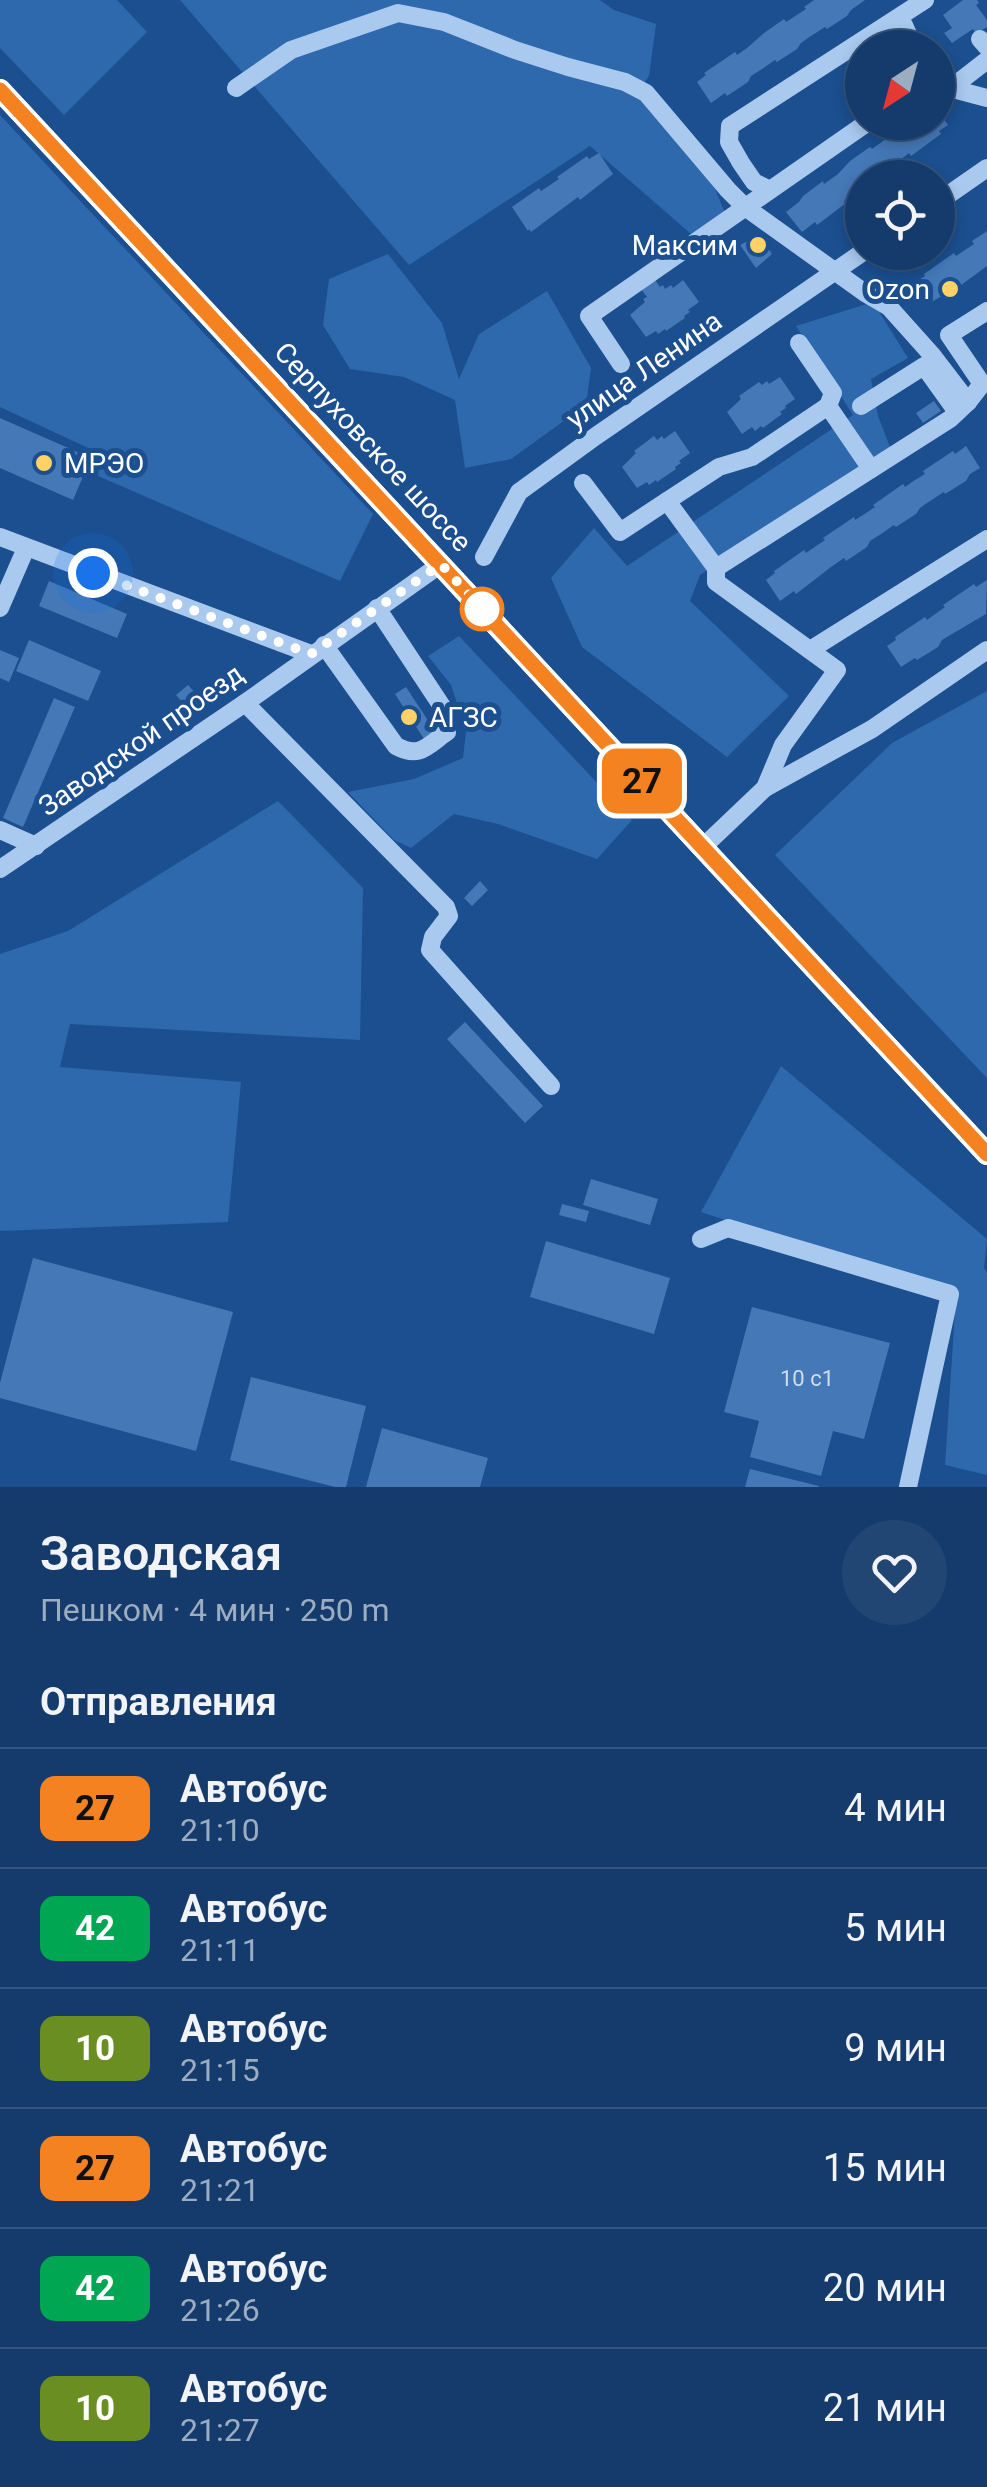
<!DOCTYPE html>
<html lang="ru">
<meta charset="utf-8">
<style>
body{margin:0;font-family:Roboto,sans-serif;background:#214673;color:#f1f3f6;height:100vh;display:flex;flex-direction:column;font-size:38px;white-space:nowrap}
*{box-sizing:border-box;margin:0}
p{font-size:32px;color:#9dadc1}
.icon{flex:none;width:55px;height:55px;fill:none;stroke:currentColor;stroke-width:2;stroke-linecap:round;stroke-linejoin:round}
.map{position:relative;height:1487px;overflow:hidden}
.panel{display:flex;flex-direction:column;background:#143b6b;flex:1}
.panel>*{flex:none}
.badge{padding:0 20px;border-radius:15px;font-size:35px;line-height:65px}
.needle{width:65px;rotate:216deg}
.tools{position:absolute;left:845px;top:30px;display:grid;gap:20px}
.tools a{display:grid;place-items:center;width:110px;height:110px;border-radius:50%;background:#143b6b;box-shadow:0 5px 15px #0003,0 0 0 2px #33557e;font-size:50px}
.you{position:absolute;width:50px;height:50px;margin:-25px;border:8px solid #fff;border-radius:50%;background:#1a73e8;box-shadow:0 0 0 15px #1a73e833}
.map>.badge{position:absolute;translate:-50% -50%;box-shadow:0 0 0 5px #fff}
h2{padding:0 40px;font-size:38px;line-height:90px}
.round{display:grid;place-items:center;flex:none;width:105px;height:105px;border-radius:52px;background:#214673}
.head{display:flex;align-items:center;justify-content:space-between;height:170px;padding:0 40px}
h1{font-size:48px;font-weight:600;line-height:75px}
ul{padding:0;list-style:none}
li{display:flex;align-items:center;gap:30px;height:120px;padding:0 40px;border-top:2px solid #33557e}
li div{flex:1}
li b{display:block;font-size:38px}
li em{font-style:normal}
li .badge{min-width:110px;font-weight:700;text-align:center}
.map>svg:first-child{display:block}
</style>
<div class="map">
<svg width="987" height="1487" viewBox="0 0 987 1487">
<rect width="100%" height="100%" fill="#1b4f8f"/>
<!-- green -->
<g fill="#2e69ad">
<path d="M0 0H117L147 32 64 115 0 48Z"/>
<path d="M180 0H600L614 10 656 24 649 76 637 94 712 181 725 213 691 234 590 146 409 265Z"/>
<path d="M0 115 373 514 340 581 98 476 97 452 0 407Z"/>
<path d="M388 254 442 323 459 379 479 334 547 291 591 368 586 405 511 459 465 468 455 400 404 377 350 369 323 325 329 279Z"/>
<path d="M873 302 908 358 871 379 878 416 890 447 700 575 690 601 789 696 727 757 582 647 551 578 594 528 627 566 853 415 796 326Z"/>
<path d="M459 636 632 820 597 859 498 824 454 814 411 848 394 840 348 792 414 779 463 758 466 731 451 685 428 656Z"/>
<path d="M987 691V1078L775 855 892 743Z"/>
<path d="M278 801 363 888 360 1040 70 1024 60 1067 241 1082 228 1222 0 1231V954L68 931Z"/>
<path d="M781 1066 987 1239 984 1268 987 1273V1475L945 1465 956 1296 701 1212Z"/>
</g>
<!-- building -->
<g fill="#4478b7">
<path d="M814 0H865L851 10 847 16 827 29 825 27 811 36 801 43 797 49 777 62 775 60 762 69 751 76 748 82 727 96 725 93 711 103 697 82 706 75 704 73 735 52 737 55 747 48 764 33 784 19 786 22 806 9 804 7Z"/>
<path d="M963 0H977L979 3 976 5 987 20V27L976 34 973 29 952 43 944 33 952 28 943 15Z"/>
<path d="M938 111 948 125 939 131 941 134 911 156 909 153 892 166 893 169 882 178H862V187L844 201 846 203 817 225 815 222 802 232 786 212 799 202 803 196 823 181 824 184 838 174 850 161 870 147 872 149 894 133 903 122H938Z"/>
<path d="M599 153 613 174 580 200 578 197 531 232 529 229 528 231 512 207 539 188 541 191 559 179 557 177 587 156 589 159Z"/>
<path d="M987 231V266L946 296 945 294 930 303 916 282 925 276 924 274 954 253 956 256 974 244 972 241Z"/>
<path d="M759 235 772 254 756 268 740 245Z"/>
<path d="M655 280 660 287 663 285 665 289 671 285 673 288 683 280 699 302 688 310 690 312 684 316 685 318 666 331 665 329 658 334 656 331 646 337 630 315 645 302 643 299 647 297 641 289Z"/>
<path d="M780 377 795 399 785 406 786 408 780 412 782 414 763 428 761 426 755 431 752 427 742 434 727 412 741 399 739 396 759 382 762 385 767 381 769 384Z"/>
<path d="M934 401 941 411 923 423 916 413Z"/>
<path d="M0 418 91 458 73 500 0 468Z"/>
<path d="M675 431 690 453 679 461 681 463 675 467 676 469 657 482 656 480 649 485 647 482 637 488 622 467 636 453 634 451 654 436 657 440 662 436 664 439Z"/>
<path d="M966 446 980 468 970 474 966 481 945 494 944 492 930 501 920 508 916 514 896 527 894 525 881 534 870 541 867 547 846 561 844 558 831 567 796 594 794 591 780 601 766 580 775 573 774 571 804 550 806 553 816 546 825 540 823 538 854 517 855 520 866 513 875 507 873 505 903 484 905 487 915 480 925 474 923 471 953 451 955 454Z"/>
<path d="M987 580 986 614 942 640 938 647 917 660 915 658 901 667 887 646 896 640 895 637 925 617 927 620 945 607 943 605 974 584 976 587Z"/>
<path d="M49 581 127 614 117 638 39 606Z"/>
<path d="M29 640 101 671 88 701 16 671Z"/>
<path d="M0 650 19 658 9 682 0 678Z"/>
<path d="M188 685 201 699 189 710 176 695Z"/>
<path d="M406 687 435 731 424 739 395 694Z"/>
<path d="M54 698 75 707 23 827 3 818Z"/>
<path d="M480 881 488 890 472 906 464 898Z"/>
<path d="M465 1022 543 1106 525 1123 447 1039Z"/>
<path d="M591 1179 658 1199 650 1225 583 1205Z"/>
<path d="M562 1204 589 1211 586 1222 559 1215Z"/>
<path d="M546 1241 670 1278 654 1334 530 1297Z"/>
<path d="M33 1258 233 1312 196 1451 0 1398V1383Z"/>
<path d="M752 1307 890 1343 864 1439 833 1431 821 1476 750 1457 759 1421 724 1412Z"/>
<path d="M251 1377 366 1406 346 1487H335L230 1460Z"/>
<path d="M382 1428 488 1458 480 1487H366Z"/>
<path d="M750 1469 819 1486V1487H745Z"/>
</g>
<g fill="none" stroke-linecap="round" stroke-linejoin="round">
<!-- minor -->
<g stroke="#a9c9ee" stroke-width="18">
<path d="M895 21 904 25 914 48"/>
<path d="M980 39 987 47"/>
<path d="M938 85 987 98"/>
<path d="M236 88 291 50 398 13 444 22 515 50 568 67 625 82 646 93 728 190 745 207 865 293 889 307 932 355 968 402"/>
<path d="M951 88 987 60"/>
<path d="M770 190 754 182 741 163 729 142 730 126 925 0"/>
<path d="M938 202 987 168"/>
<path d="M799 343 833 393 828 406"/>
<path d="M621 364 589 316 868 122"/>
<path d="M861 406 924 366 957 412"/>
<path d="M583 483 620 532 667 501"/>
<path d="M0 537 311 654"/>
<path d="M484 557 519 492 596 436 863 252"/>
<path d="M716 568 667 501 719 467 752 457 828 406 871 469"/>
<path d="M0 608 26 548"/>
<path d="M324 645 396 746C420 759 427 746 447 732L445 711 377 608"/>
<path d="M810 650 987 539"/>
<path d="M245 703 446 907 449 916 433 937 430 950 551 1086"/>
<path d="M765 788 872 729 987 650"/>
<path d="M0 830 36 846"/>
<path d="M703 847 765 788 783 745 837 670 716 582V568L950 419 968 402 982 384 949 335 987 311"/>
<path d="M0 869 245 703 441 564"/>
<path d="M701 1239 728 1228 950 1294 908 1487"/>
</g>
<!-- major -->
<path stroke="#f0f6ff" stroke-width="22" d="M0 90 987 1154"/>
</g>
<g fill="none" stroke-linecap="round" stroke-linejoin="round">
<!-- line casing -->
<g stroke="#fff" stroke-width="22">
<path id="line" d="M0 90 987 1154"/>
</g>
<!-- line -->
<use href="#line" stroke="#f58220" stroke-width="15"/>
<!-- walk -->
<path stroke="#fff" stroke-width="10" stroke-dasharray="0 18" d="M93 573 311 654 441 564 482 609"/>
</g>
<!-- markers -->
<g fill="#ffd166" stroke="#1b4f8f" stroke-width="4">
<circle cx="758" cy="245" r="10"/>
<circle cx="950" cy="289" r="10"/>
<circle cx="44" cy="463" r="10"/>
<circle cx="409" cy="717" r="10"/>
</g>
<circle fill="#fff" stroke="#f58220" stroke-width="5" cx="482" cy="609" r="20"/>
<g text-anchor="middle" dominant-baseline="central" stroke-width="10" stroke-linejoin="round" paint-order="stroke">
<!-- number labels -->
<g font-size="22" fill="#d0dded">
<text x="807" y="1378">10 с1</text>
</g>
<!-- poi labels -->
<g font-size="28" fill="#fff" stroke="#1b4f8f" text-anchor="end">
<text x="738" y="245">Максим</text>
<text x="930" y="289">Ozon</text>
<text x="64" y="463" text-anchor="start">МРЭО</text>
<text x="429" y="717" text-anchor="start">АГЗС</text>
</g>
<!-- street labels -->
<g font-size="28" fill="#fff" stroke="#1b4f8f">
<text transform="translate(644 370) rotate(-35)">улица Ленина</text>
<text transform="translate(373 447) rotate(47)">Серпуховское шоссе</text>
<text transform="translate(141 740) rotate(-35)">Заводской проезд</text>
</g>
</g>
</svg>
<div class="tools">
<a><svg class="needle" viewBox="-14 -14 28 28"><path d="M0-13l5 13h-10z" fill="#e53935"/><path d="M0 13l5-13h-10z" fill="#9dadc1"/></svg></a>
<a><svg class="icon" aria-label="locate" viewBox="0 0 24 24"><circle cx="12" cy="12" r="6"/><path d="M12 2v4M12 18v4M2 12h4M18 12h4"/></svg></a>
</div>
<div class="you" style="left:93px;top:573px"></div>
<b class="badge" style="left:642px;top:781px;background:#f58220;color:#111">27</b>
</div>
<section class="panel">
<div class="head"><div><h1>Заводская</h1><p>Пешком · 4 мин · 250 m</p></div><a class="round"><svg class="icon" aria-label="heart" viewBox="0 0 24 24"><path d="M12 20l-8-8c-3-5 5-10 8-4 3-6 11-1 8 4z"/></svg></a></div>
<h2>Отправления</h2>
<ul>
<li><span class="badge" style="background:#f58220;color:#111">27</span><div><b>Автобус</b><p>21:10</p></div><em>4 мин</em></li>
<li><span class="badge" style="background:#00a651;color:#fff">42</span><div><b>Автобус</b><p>21:11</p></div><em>5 мин</em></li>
<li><span class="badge" style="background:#6b8e23;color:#fff">10</span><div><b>Автобус</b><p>21:15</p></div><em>9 мин</em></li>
<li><span class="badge" style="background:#f58220;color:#111">27</span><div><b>Автобус</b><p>21:21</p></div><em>15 мин</em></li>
<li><span class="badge" style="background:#00a651;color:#fff">42</span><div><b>Автобус</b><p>21:26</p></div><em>20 мин</em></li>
<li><span class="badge" style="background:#6b8e23;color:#fff">10</span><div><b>Автобус</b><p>21:27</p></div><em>21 мин</em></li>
</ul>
</section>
